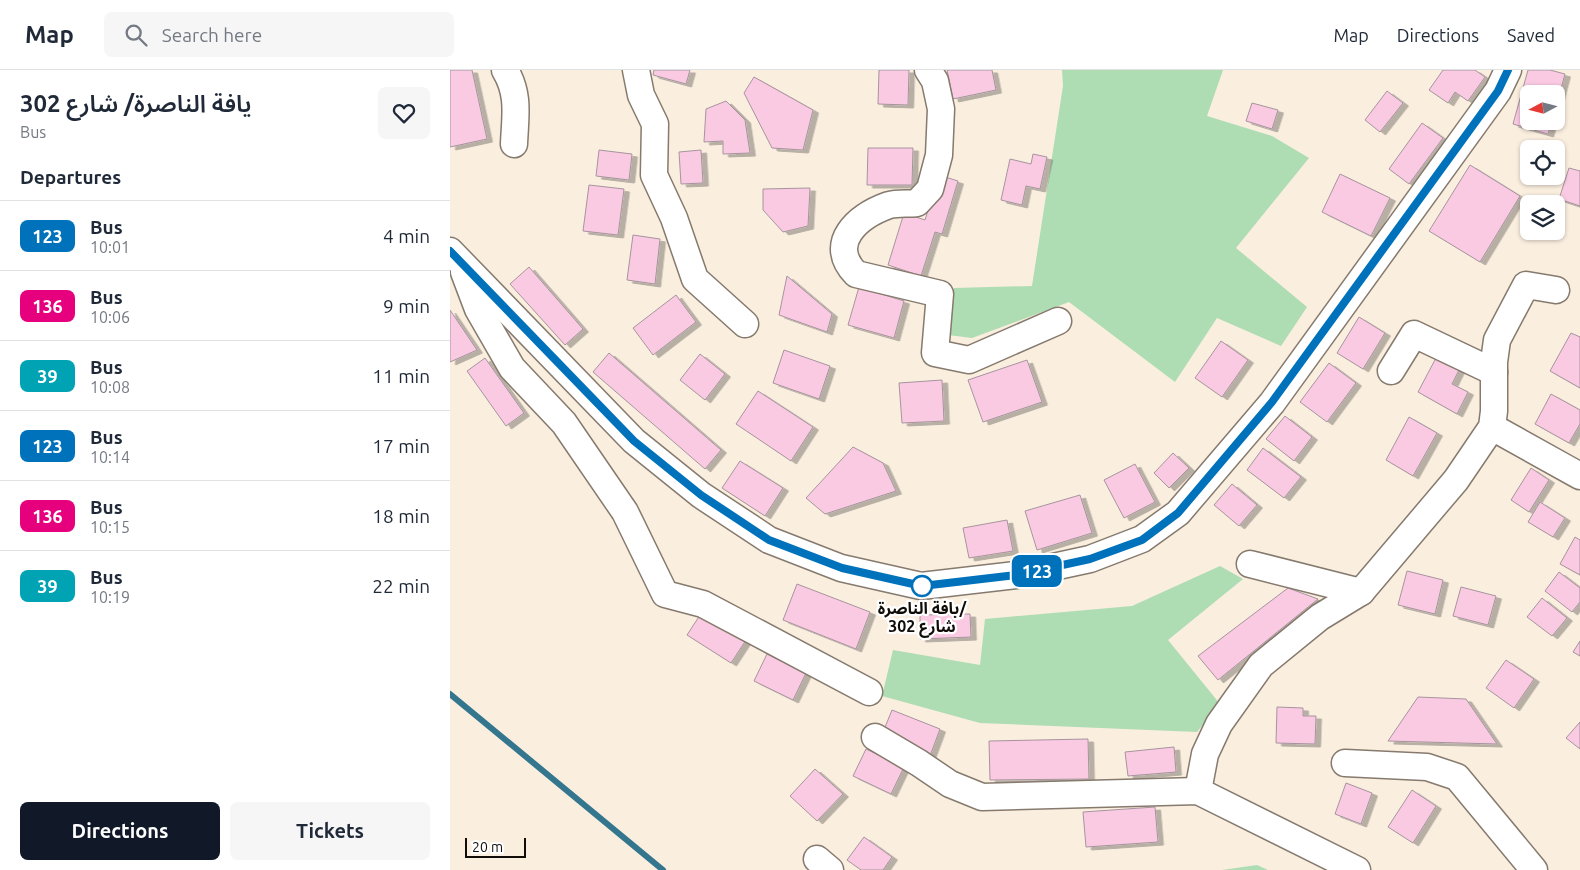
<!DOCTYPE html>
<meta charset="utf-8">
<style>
body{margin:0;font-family:Ubuntu,"Noto Sans Arabic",sans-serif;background:#f6f6f7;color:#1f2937;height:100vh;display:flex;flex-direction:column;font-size:19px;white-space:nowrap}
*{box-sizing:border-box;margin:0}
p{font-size:16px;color:#747a83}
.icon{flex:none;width:28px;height:28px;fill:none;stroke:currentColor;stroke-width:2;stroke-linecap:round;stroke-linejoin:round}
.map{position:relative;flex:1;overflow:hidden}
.panel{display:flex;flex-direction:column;background:#fff;width:450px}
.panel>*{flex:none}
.badge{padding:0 10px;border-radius:8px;font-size:18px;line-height:32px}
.needle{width:32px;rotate:263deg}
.tools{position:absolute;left:1070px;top:15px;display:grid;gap:10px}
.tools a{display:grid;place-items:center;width:45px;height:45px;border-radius:8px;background:#fff;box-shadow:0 1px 4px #0004;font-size:25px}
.scale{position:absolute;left:15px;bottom:12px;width:61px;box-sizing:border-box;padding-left:5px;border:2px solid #100c07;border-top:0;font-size:14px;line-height:18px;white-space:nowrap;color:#100c07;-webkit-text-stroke:4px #fff;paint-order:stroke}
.map>.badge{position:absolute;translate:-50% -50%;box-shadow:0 0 0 2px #fff}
h2{padding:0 20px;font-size:19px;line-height:45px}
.round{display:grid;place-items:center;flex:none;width:52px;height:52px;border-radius:8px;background:#f6f6f7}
.overview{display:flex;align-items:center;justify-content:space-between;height:85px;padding:0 20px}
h1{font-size:24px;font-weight:600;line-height:38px}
.button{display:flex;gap:10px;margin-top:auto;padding:10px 20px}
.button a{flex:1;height:58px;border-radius:8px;background:#111827;color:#fff;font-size:20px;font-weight:600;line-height:58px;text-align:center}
.button a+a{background:#f6f6f7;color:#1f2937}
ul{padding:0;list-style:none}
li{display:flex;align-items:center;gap:15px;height:70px;padding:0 20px;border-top:1px solid #e0e1e3}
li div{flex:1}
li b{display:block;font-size:19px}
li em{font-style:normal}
li .badge{min-width:55px;font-weight:700;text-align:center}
header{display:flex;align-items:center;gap:30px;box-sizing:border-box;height:70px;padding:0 25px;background:#fff;border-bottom:1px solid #e0e1e3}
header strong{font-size:24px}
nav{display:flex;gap:28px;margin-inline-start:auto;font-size:18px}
.search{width:350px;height:45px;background:#f6f6f7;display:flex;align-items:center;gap:12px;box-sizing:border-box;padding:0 18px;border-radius:8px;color:#747a83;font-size:19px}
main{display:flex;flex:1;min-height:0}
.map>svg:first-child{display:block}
</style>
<header>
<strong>Map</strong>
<div class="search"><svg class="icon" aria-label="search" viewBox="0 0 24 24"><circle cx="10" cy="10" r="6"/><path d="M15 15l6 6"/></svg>Search here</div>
<nav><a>Map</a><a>Directions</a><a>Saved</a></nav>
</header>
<main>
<section class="panel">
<div class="overview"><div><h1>يافة الناصرة/ شارع 302</h1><p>Bus</p></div><a class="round"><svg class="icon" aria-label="heart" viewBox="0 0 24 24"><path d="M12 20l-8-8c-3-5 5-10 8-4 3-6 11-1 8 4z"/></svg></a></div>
<h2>Departures</h2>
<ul>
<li><span class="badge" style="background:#0072bc;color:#fff">123</span><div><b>Bus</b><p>10:01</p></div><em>4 min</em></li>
<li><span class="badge" style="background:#e6007e;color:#fff">136</span><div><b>Bus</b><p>10:06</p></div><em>9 min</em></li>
<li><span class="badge" style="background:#00a3b4;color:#fff">39</span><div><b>Bus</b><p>10:08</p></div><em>11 min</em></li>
<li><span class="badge" style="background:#0072bc;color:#fff">123</span><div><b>Bus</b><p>10:14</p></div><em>17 min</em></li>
<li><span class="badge" style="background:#e6007e;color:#fff">136</span><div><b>Bus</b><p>10:15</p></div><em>18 min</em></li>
<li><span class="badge" style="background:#00a3b4;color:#fff">39</span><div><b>Bus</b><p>10:19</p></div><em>22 min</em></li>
</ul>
<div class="button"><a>Directions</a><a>Tickets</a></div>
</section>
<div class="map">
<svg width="1130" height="800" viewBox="0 0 1130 800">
<defs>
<filter id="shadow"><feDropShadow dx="5.5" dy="3" stdDeviation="0" flood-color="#0004"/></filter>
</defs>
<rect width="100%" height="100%" fill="#faeedf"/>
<!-- green -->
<g fill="#aedcb3">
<path d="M612 0H773L757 46 822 66 859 88 786 178 857 237 831 276 767 248 725 312 619 232 522 268 498 265 504 218 582 216 613 16Z"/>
<path d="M770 496 793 509 718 570 770 634 747 662 530 653 432 626 443 580 530 595 535 549 682 536Z"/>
<path d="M807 795 818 800H772Z"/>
</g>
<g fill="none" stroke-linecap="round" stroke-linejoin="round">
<!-- stream -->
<path stroke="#33768e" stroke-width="6" d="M0 624 213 800"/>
</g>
<!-- building -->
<g fill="#facae3" stroke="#a6949d" filter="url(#shadow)">
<path d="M0 0H22L37 69 0 77Z"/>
<path d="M204 0H240L236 14 203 5Z"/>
<path d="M429 0H459L458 35 428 34Z"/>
<path d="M497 0H542L546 20 503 29Z"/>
<path d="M993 0H1025L1035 7 1018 31 1005 22 998 33 979 20Z"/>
<path d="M1078 0H1100L1115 4 1106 37V24H1079V51H1102L1098 64 1063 54Z"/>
<path d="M304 7 363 40 353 80 322 78 294 23Z"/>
<path d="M937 21 953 33 930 62 915 50Z"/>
<path d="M276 31 295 50 300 83 273 84V71L254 72 256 39Z"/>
<path d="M802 33 828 40 822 59 796 51Z"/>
<path d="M972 53 993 68 959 114 939 99Z"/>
<path d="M418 78H463L462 115H417Z"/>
<path d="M149 80 182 84 179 110 146 106Z"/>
<path d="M251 80 253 113 231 114 229 82Z"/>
<path d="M583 84 597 87 590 119 576 116 572 135 551 130 560 89 581 94Z"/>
<path d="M1020 95 1070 126 1030 192 979 161Z"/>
<path d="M1119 98 1130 101V136L1109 129Z"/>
<path d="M890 104 940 128 921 166 872 142Z"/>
<path d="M489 105 508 111 492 164 485 162 471 206 438 195 454 143 475 150Z"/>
<path d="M139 115 174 119 168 165 133 161Z"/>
<path d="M360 118 358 156 333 162 313 140V119Z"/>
<path d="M183 165 210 169 205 214 177 210Z"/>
<path d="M79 197 133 259 115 275 60 214Z"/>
<path d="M337 206 382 244 377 262 329 245Z"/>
<path d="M409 217 454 231 444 268 398 255Z"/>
<path d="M226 225 246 252 203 285 183 258Z"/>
<path d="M0 240 27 280 0 292Z"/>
<path d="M909 247 935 263 913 299 887 283Z"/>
<path d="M1121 263 1130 267V318L1100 301Z"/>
<path d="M771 271 798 290 772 327 745 308Z"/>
<path d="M334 280 380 296 369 329 323 313Z"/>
<path d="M159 283 271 380 255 399 143 302Z"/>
<path d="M250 284 275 304 255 330 230 310Z"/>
<path d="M987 286 1010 298 1002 314 1018 322 1007 344 968 322Z"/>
<path d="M35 288 74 343 56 356 17 301Z"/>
<path d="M577 290 592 332 533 352 518 310Z"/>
<path d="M879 293 906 313 877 352 850 332Z"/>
<path d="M492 310 494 351 452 353 449 313Z"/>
<path d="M308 321 363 357 341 391 286 354Z"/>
<path d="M1101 324 1130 340V354L1119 373 1085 354Z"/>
<path d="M835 346 862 367 844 391 816 369Z"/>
<path d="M959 347 987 363 963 406 936 390Z"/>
<path d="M403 377 433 393 446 421 375 444 356 428Z"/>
<path d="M813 378 851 407 834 428 797 400Z"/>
<path d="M723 383 739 398 719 418 704 403Z"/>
<path d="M290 391 333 418 315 446 272 418Z"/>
<path d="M685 394 705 432 674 448 654 410Z"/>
<path d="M1081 398 1099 410 1079 442 1061 430Z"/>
<path d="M782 414 807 435 789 456 764 435Z"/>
<path d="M630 425 642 463 587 480 575 441Z"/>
<path d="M1090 432 1115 448 1103 467 1078 452Z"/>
<path d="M557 450 563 481 519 488 513 458Z"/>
<path d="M1125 467 1130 470V505L1110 494Z"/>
<path d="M957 501 993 510 985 544 948 535Z"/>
<path d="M1109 502 1130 518V532L1122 542 1095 521Z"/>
<path d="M347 514 420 542 406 579 333 550Z"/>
<path d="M1011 517 1046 526 1038 555 1003 546Z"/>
<path d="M838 518 868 529 768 610 748 586Z"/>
<path d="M1092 528 1117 548 1102 566 1077 547Z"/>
<path d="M254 539 298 567 281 593 237 565Z"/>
<path d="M520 544 521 567 470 569V545Z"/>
<path d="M1130 571V586L1123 582Z"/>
<path d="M317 584 356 603 343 630 304 611Z"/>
<path d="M1056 590 1084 609 1064 638 1036 618Z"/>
<path d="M968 627 1016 629 1047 674 938 671Z"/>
<path d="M827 637 853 638V646H866L865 674 826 673Z"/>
<path d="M442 640 490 659 480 686 431 667Z"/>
<path d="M1130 652V679L1116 668Z"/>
<path d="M638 669 639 709 540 710 539 671Z"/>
<path d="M724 677 726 702 678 706 675 682Z"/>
<path d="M416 679 454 697 441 724 403 706Z"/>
<path d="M365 699 393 724 367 751 340 726Z"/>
<path d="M896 713 922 723 911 754 885 744Z"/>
<path d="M962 720 986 736 963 773 938 757Z"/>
<path d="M705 737 708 772 636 777 633 742Z"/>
<path d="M414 767 442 787 433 800H411L397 790Z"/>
</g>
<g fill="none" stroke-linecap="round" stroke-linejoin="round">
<!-- minor casing -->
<g stroke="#857a6d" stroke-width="29">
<g id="minor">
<path d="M55 0C70 25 65 47 64 74"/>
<path d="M186 0 191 25 205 54 204 105 224 148 245 209 295 254"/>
<path d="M478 0 485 11 491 39 489 85 480 119 467 133C458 134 447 133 439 135 408 146 376 173 406 204L490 224 485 283 519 290 608 251"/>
<path d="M0 181 184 371 251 425 319 470 391 498 471 516 566 505 640 489 692 469 728 443 822 333 1048 21 1058 0"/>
<path d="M14 202 28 239 62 298 114 353 175 442 215 524 253 534 419 622"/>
<path d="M941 301 964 264 1044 302"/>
<path d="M1042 357 1130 406"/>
<path d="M800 494 911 522"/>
<path d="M425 667 469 693 500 714 532 727 748 721 907 800"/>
<path d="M895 693 977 697 1007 707 1084 800"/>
<path d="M748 721 755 684 769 654 811 595 870 547 911 522 1006 410 1042 357 1044 341V292L1047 270 1076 215 1106 220"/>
<path d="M367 789 380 800"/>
</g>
</g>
<!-- minor -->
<use href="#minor" stroke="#fff" stroke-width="26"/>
</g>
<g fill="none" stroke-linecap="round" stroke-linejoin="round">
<!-- line casing -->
<g stroke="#fff" stroke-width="11">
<path id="line" d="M0 181 184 371 251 425 319 470 392 498 472 516 566 505 640 489 692 470 728 443 822 332 1048 21 1058 0"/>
</g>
<!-- line -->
<use href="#line" stroke="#0072bc" stroke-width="8"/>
</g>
<!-- markers -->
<circle fill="#fff" stroke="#0072bc" stroke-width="2.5" cx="472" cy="516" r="10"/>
<g text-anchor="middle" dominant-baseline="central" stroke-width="4.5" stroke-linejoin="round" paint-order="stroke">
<!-- stop labels -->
<g font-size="16" font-weight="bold" fill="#100c07" stroke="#fff">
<text x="472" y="538">يافة الناصرة/<tspan x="472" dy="18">شارع 302</tspan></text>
</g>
</g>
</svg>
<div class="tools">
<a><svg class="needle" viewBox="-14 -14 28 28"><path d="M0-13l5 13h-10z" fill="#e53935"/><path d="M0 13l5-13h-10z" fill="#747a83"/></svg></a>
<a><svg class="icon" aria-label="locate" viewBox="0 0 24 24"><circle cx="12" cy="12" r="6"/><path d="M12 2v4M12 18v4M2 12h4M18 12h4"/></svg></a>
<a><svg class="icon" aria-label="layers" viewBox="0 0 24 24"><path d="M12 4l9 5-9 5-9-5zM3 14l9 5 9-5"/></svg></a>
</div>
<div class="scale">20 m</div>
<b class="badge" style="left:587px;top:501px;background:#0072bc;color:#fff">123</b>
</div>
</main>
